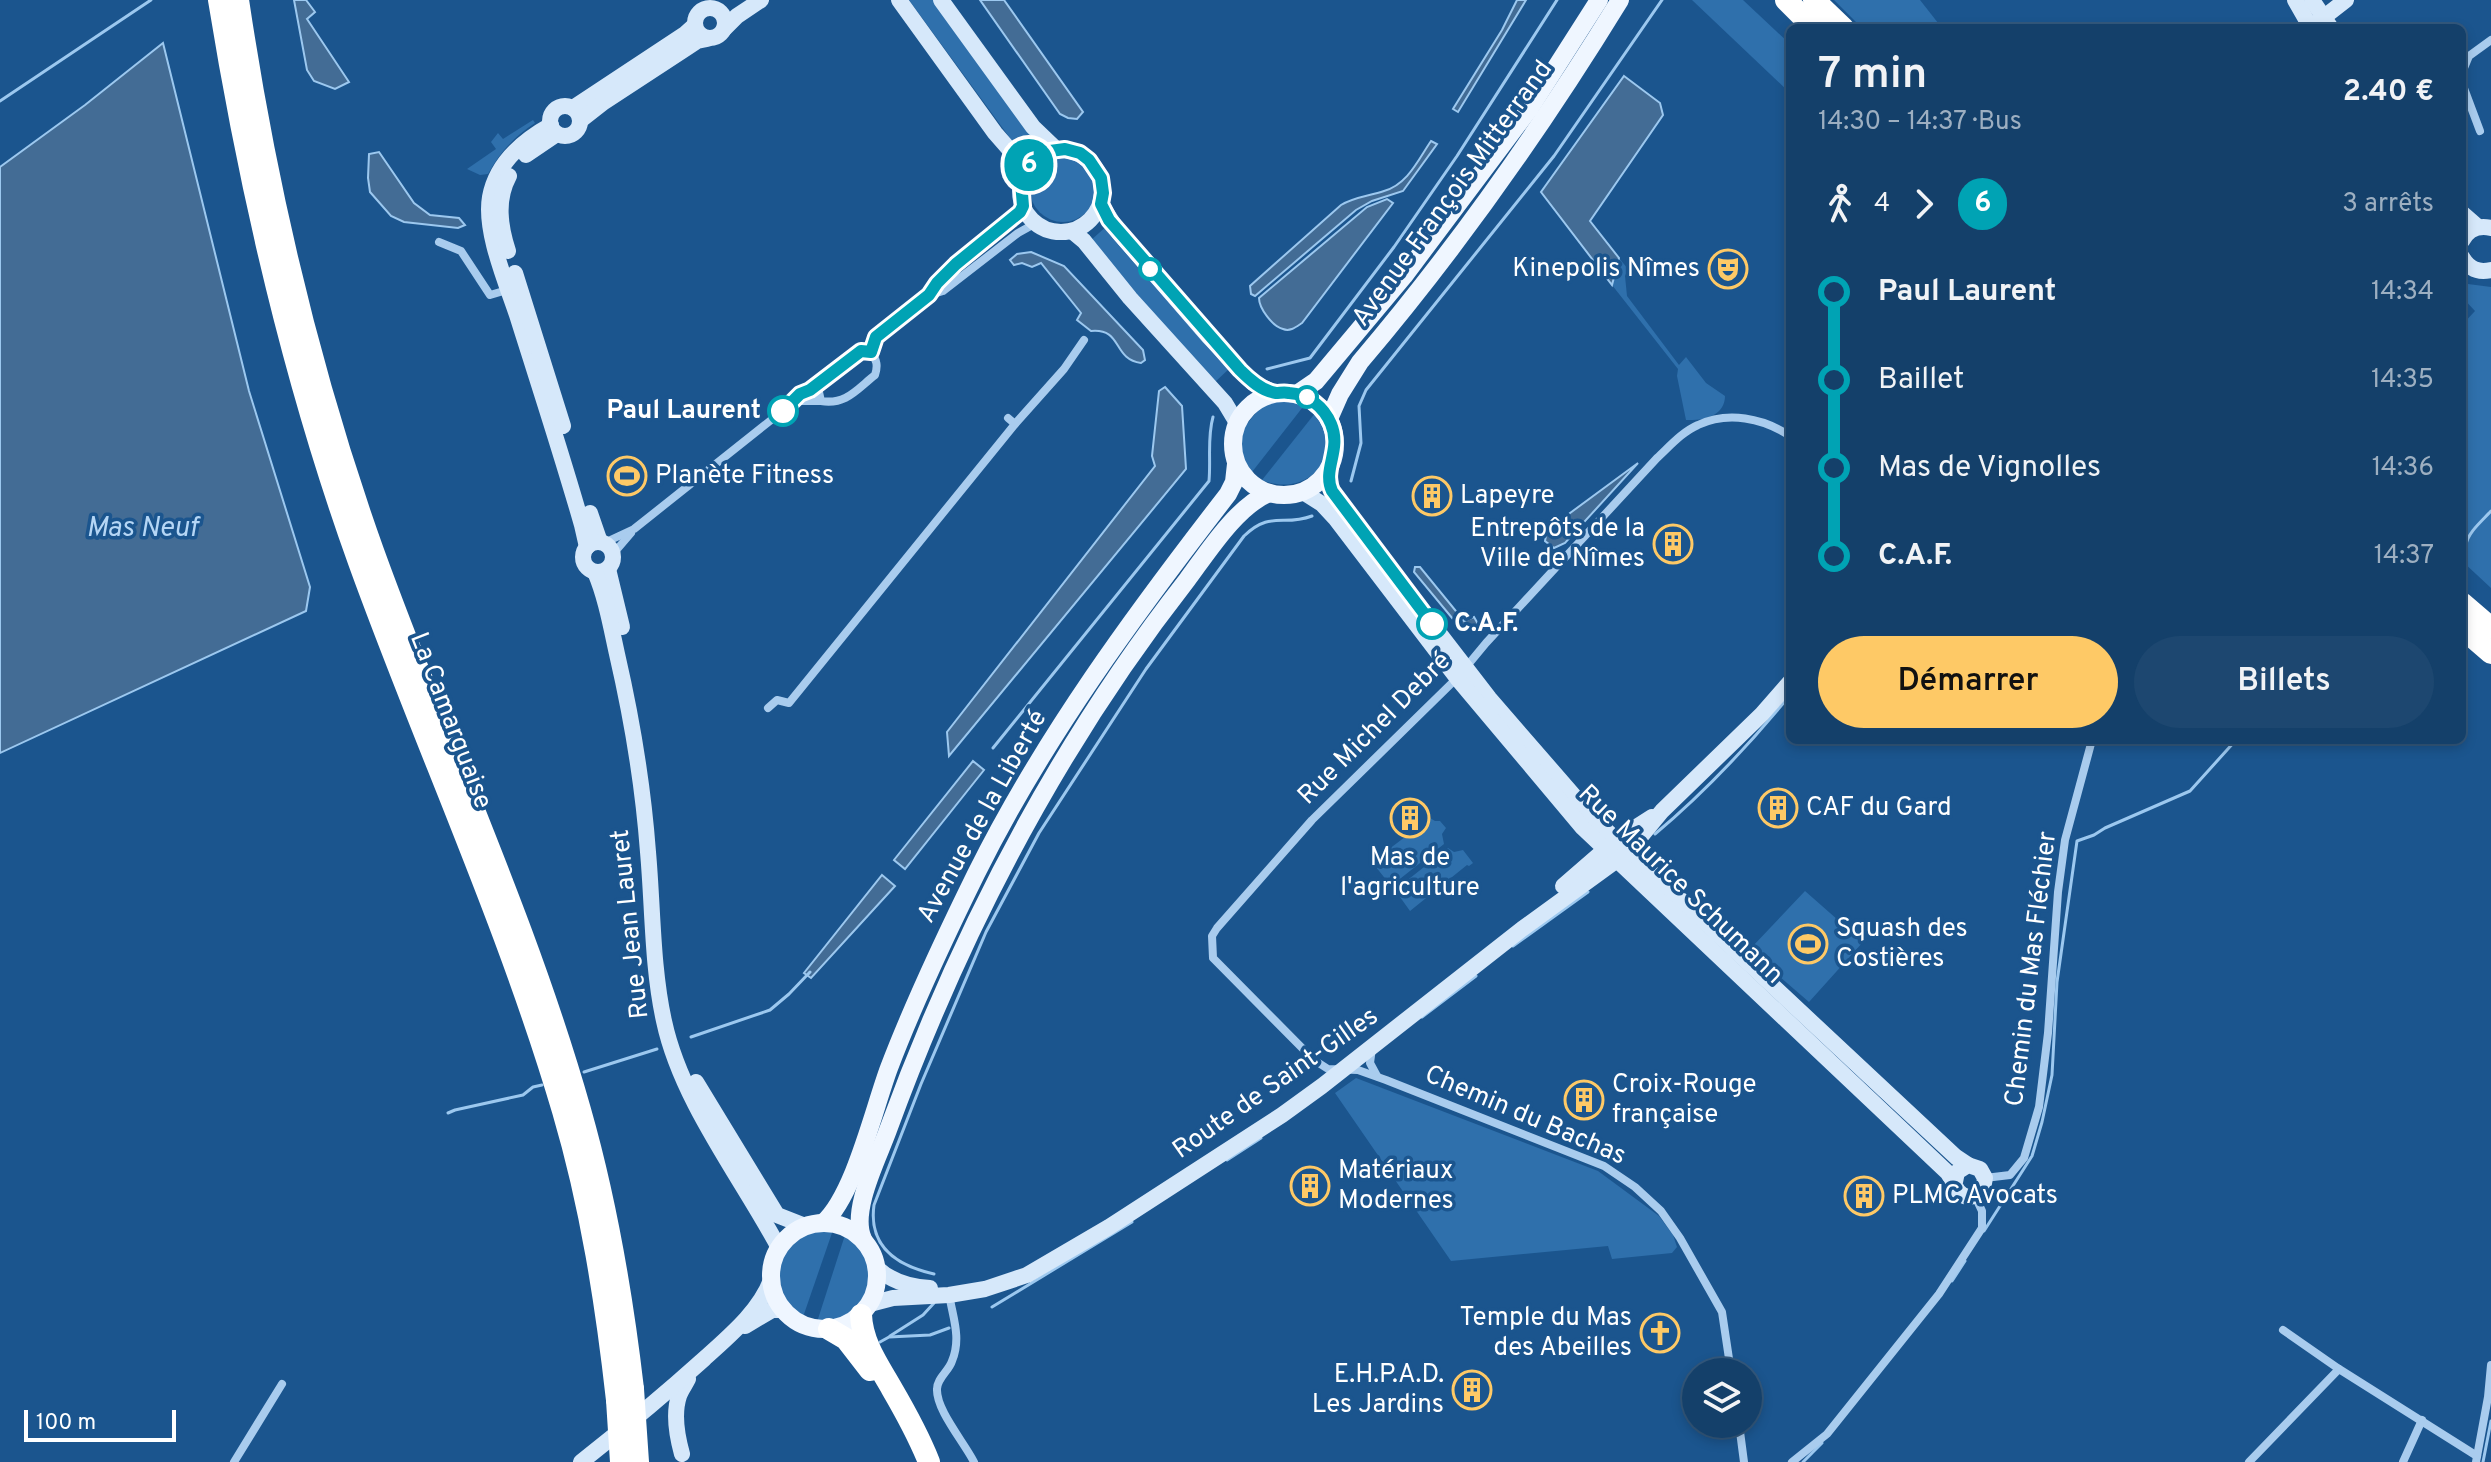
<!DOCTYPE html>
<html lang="fr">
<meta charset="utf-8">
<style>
body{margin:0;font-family:Overpass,sans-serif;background:#1d4770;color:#f1f3f6;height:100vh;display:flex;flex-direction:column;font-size:30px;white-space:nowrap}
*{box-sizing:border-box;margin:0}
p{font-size:26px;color:#9dafc1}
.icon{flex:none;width:44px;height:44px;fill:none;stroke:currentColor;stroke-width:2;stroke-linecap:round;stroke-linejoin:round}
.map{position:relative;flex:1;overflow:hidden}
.drawer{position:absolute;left:1786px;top:24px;width:680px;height:720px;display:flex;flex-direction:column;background:#14406a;border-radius:12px;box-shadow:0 4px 12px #0003,0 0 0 2px #33597e}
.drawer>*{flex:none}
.badge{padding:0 16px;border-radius:26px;font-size:28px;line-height:52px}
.tools{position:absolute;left:1682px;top:1358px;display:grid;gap:16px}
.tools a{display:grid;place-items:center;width:80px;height:80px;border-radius:50%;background:#14406a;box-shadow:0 4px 12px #0003,0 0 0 2px #33597e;font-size:40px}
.scale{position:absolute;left:24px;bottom:20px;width:152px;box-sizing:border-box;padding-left:8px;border:4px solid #fff;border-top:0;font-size:22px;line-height:28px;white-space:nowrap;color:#fff;-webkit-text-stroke:6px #1b558e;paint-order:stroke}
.map>.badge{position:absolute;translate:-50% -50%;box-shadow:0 0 0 4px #fff}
.legs{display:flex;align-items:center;gap:12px;height:88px;padding:0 32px;font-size:26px}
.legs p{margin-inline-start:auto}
.head{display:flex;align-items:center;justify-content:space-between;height:136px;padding:0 32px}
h1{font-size:44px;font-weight:600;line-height:60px}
.primary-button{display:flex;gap:16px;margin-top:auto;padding:16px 32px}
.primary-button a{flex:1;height:92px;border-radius:48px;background:#fec966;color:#111;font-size:32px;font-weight:600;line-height:92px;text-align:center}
.primary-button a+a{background:#1d4770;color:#f1f3f6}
ul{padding:0 32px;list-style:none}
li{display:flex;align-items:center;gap:28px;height:88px;font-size:30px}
li i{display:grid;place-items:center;width:12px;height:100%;margin:0 10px;background:currentColor}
li i::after{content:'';width:20px;height:20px;margin:-10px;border:6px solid;border-radius:50%;background:#14406a}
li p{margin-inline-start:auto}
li:first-child i{background:linear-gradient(#0000 50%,currentColor 0)}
li:last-child i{background:linear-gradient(currentColor 50%,#0000 0)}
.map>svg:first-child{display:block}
</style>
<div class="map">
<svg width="2491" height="1462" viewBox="0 0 2491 1462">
<rect width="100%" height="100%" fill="#1b558e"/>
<!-- green -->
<g fill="#2f70ac">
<path d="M909 0H935L1034 136 1018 149Z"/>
<path d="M1692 0H1743L1790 44V93Z"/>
<path d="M1834 0H1920L1942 28H1862Z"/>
<path d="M533 120 535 123C514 137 500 152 488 174L480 175 467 169 496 149 491 142 498 133 503 139Z"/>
<circle cx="1063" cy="189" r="33"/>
<path d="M1108 225 1231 367 1214 383 1090 241Z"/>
<path d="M1619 258 1628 269 1625 276 1627 296 1679 365 1686 357 1706 383 1725 396C1725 416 1703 421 1686 420L1677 376 1678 369 1612 285Z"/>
<path d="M2462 279 2468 284 2491 287V588L2462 561V325L2475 311 2462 297Z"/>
<path d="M1280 397 1294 398 1306 403 1252 472C1241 457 1236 441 1244 423L1247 424 1258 410 1256 406 1267 400Z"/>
<path d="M1316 412C1350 451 1308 500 1262 480Z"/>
<path d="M1430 818 1435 821H1440L1446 828 1442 834 1444 844 1391 886 1372 862Z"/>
<path d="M1448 848 1454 852 1463 850 1473 863 1469 866 1467 865 1410 911 1395 890Z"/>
<path d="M1805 891 1863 942 1809 1002 1764 963 1766 959 1752 947Z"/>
<path d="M1356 1078 1598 1171 1659 1216 1673 1235 1677 1247 1672 1253 1612 1259 1608 1246 1451 1261 1335 1093Z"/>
<path d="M818 1229 833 1230 803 1317C764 1288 772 1243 818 1229Z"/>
<path d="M845 1235C850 1238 857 1242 860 1246 879 1267 871 1304 847 1317 837 1322 827 1322 817 1322Z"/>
</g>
<!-- water -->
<g fill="#436c95" stroke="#9cc8ef" stroke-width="2">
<path d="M294 0H306L315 12 307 19 349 82 335 89 314 81 307 70Z"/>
<path d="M980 0H1004L1083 112 1077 119 1068 118 1060 114Z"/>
<path d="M1517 0H1526L1458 112 1453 109 1502 30Z"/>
<path d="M163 43 249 391 310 587 306 611 0 753V167L85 105Z"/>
<path d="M1624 76 1660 103 1663 115 1590 221 1619 258 1612 285 1541 192Z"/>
<path d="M1431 141 1437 144 1403 191 1372 201 1356 210 1255 296 1251 294 1250 286 1341 205C1354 197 1369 196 1384 191 1408 184 1418 160 1431 141Z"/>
<path d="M379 152 414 203 430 215 459 218 465 225 458 228 404 222 391 216 370 192 368 178 369 154Z"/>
<path d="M1387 199 1393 203 1302 323C1296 327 1290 332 1283 329 1272 326 1259 308 1259 298L1367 207Z"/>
<path d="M1031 252 1064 266 1143 350 1145 360 1141 363C1112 359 1123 328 1091 331L1077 320 1081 313 1041 263 1032 267 1022 263 1014 265 1010 260 1017 254Z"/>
<path d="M1165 387 1182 406 1186 469 949 756 947 732 1155 466 1152 456 1159 391Z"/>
<path d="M1638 463 1565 543 1554 548 1545 541 1547 530Z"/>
<path d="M1415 567H1420L1464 621 1474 617 1478 624 1469 631 1462 630 1414 572Z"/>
<path d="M973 761 984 770 905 869 894 860Z"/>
<path d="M882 875 895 886 811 978 804 973Z"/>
</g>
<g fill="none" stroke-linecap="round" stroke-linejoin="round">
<!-- stream -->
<g stroke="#9cc8ef" stroke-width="3">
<path d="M0 101 151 0"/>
<path d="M1267 369 1310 358 1394 247 1457 156 1557 0"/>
<path d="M1351 481 1361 443 1359 406 1366 390 1554 156 1662 0"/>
<path d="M2462 572C2467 563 2464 555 2466 545 2468 532 2483 520 2491 511"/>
<path d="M993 748 1209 481C1211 459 1207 438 1213 417"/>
<path d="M1655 834C1704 793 1749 745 1790 695"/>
<path d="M1513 946 1588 892"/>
<path d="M1422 1017 1476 976"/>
<path d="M691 1037 770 1010 789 994 810 972"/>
<path d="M584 1072 657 1049"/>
<path d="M448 1113 455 1110 523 1095 533 1087 542 1085"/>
<path d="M1227 1160 1261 1138"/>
<path d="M1984 1231 2032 1156 2042 1122 2052 1075 2057 982 2077 841 2094 835 2105 828 2190 791 2236 740"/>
<path d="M934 1274C898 1266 868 1248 874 1205L921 1084 986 932 1039 833 1146 669 1244 536C1271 510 1283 527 1312 516"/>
<path d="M1952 1281 1965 1261"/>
<path d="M992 1307 1132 1222"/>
<path d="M890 1336 923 1315 934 1303"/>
<path d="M880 1342 889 1337 930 1335 949 1328"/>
<path d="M1803 1462 1822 1443"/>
<path d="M2483 1462 2491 1421"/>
</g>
<!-- street -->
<g stroke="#a9ccee" stroke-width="8">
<path d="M2462 73 2469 56 2491 40"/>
<path d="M2462 83 2480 131"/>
<path d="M439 242 461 251 490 295 507 290"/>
<path d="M930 295 943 291 1018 233 1036 223"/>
<path d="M871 352C881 320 919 311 937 283L1009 222 1020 212 1023 206"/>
<path d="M795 401H821"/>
<path d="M1008 418 1015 424 1064 369 1084 340"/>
<path d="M604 543 634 529 795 401C800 394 805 394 811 389 828 377 843 363 861 351L871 352C877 360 878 366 875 375 856 390 846 405 821 401L817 383"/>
<path d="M613 554 631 533"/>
<path d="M768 708 777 700 789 703 1015 424"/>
<path d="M1372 1048 1370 1063 1377 1076"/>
<path d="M1985 1178 2010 1175 2024 1158 2039 1107 2048 1033 2058 892 2065 840 2092 740"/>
<path d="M949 1293C952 1316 962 1337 952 1361 949 1371 937 1378 937 1389 936 1410 964 1442 974 1462"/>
<path d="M2283 1330 2339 1369 2477 1456"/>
<path d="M1731 1372 1722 1312 1680 1238 1661 1211 1635 1187 1604 1166 1386 1080 1358 1070 1328 1069 1314 1060 1213 958 1212 936 1217 928 1312 820 1457 678 1486 643 1657 458C1670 446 1682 432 1698 425 1728 411 1763 418 1790 436"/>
<path d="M1739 1424 1744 1462"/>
<path d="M234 1462 282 1384"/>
<path d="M1792 1462 1827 1434 1939 1294 1982 1228V1211L1975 1196"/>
<path d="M2249 1462 2339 1369"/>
<path d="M2403 1462 2422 1420"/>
<path d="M2476 1462 2488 1397 2491 1365"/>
</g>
<!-- secondary -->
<g stroke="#d6e8fa" stroke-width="16">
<path d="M899 0 995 133 1016 157 1024 173"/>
<path d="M941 0 1033 127 1056 149"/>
<path d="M2295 0 2311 28"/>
<path d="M2312 0 2331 28"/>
<circle cx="710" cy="23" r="15"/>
<path d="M2310 28 2346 0"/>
<path d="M724 29 737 16 761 0"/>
<circle cx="565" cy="121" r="15"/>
<path d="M573 108 685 34 695 25"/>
<path d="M581 120 604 102 685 49 697 41 707 39"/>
<path d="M551 125C522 141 496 164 490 197 484 231 506 282 517 315 539 385 562 455 582 525L587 547"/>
<circle cx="1061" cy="191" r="41"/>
<path d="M526 155 557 134"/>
<path d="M1101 204 1119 233 1209 337 1253 383 1275 393"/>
<path d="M2462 213 2478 227"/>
<path d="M1072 231 1084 241 1130 298 1225 403 1237 423"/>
<path d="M2462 241C2468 229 2478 225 2491 228"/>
<path d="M508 251C500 226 496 200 509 176"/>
<path d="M2462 257C2469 269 2478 273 2491 270"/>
<path d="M515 273 563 426"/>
<path d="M1328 471 1332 491 1371 545 1489 698 1594 819 1956 1157 1968 1165"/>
<path d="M1303 492 1322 504 1335 518 1457 678 1583 828 1948 1173C1952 1179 1954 1185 1958 1191 1970 1205 1984 1192 1985 1178L1980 1169 1968 1165 1957 1172 1955 1182"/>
<path d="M590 513 600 542"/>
<circle cx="598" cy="557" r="15"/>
<path d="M608 569 622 627"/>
<path d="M595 572C606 598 611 627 617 654 632 719 643 785 648 852 653 908 652 967 664 1021 681 1101 741 1177 779 1248"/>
<path d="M1563 886 1616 840 1652 817"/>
<path d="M696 1082 777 1215 805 1226"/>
<path d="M877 1268C892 1282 910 1287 930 1288"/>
<path d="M870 1304 893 1298 949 1295 985 1289 1027 1275 1109 1227 1282 1115 1322 1086 1522 929 1628 852 1662 811 1762 714 1790 682"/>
<path d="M745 1326 772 1310H783"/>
<path d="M682 1454C677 1436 673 1414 679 1396 681 1390 685 1385 688 1379"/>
<path d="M581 1462C623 1429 664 1395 704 1359 728 1337 759 1312 771 1280"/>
</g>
<!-- primary -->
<g stroke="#eff6ff" stroke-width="18">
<circle cx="1284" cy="444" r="51"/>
<path d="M1297 394 1316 381 1404 276 1530 108 1599 0"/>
<path d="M1329 419 1340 394 1360 362C1456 249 1542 127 1620 0"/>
<circle cx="824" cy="1276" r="53"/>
<path d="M823 1223C854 1196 874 1108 889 1068 914 1002 945 937 976 874 1044 737 1135 614 1228 494L1234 482 1236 464"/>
<path d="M863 1239C850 1211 878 1158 888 1130 960 933 1057 746 1187 580 1208 552 1236 507 1269 493"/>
</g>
<!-- highway -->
<g stroke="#fff" stroke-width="22">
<path d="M219 0C250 191 293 379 359 562 425 745 508 924 563 1111 591 1206 606 1302 617 1400"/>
<path d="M238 0C266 188 309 372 373 551 440 737 526 919 580 1110 606 1201 622 1294 633 1389"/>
<path d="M1786 0 1814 28"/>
<path d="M1814 0 1843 28"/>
<path d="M2462 603 2491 628"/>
<path d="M2462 628 2491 653"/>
<path d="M861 1315C862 1343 879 1366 892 1389 906 1413 919 1437 929 1462"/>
<path d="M829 1329 846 1339 870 1370"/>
</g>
<!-- highway-bridge -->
<g stroke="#fff" stroke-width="22">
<path d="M633 1389 638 1462"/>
<path d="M617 1400 621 1462"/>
</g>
</g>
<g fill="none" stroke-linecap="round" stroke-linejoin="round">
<!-- line-1 casing -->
<g stroke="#fff" stroke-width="18">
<path id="line-1" d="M783 411 800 394 810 390 861 351 871 352 876 337 929 295 937 283 956 264 1020 212 1023 206 1021 182 1027 167 1037 157 1050 151 1065 149 1080 153 1089 160 1101 178 1103 193 1101 204 1109 220 1240 370C1250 380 1262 391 1276 393 1280 393 1284 392 1289 393 1308 394 1324 407 1331 424 1342 450 1322 469 1332 491L1432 624"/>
</g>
<!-- line-1 -->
<use href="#line-1" stroke="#00a3b4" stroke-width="12"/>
</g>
<!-- icons -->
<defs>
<g id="theatre-ring" transform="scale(2)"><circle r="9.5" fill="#1b558e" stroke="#fec966" stroke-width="1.5"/><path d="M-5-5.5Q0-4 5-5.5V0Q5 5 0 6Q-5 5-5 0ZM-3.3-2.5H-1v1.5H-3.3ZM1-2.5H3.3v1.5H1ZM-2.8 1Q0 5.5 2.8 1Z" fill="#fec966"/></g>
<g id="stadium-ring" transform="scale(2)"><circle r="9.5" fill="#1b558e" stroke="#fec966" stroke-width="1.5"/><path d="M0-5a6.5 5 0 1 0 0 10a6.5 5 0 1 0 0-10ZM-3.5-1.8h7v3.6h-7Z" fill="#fec966"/></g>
<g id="building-ring" transform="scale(2)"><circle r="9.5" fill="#1b558e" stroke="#fec966" stroke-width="1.5"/><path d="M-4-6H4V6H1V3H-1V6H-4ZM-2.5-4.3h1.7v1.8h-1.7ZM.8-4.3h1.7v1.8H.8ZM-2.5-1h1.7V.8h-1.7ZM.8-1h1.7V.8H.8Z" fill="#fec966"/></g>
<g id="church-ring" transform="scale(2)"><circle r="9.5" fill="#1b558e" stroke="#fec966" stroke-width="1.5"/><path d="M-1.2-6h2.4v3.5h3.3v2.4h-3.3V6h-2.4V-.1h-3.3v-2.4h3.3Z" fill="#fec966"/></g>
</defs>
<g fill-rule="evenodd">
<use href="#theatre-ring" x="1728" y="269"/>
<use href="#stadium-ring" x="627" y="476"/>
<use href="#building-ring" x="1432" y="496"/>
<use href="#building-ring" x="1673" y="544"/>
<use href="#building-ring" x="1778" y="808"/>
<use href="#building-ring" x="1410" y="818"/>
<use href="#stadium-ring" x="1808" y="944"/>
<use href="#building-ring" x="1584" y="1100"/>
<use href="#building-ring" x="1310" y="1186"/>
<use href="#building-ring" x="1864" y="1196"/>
<use href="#church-ring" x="1660" y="1333"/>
<use href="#building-ring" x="1472" y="1390"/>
</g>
<!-- markers -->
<g fill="#fff" stroke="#00a3b4" stroke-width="4">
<circle cx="1150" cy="269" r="10"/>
<circle cx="1307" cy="397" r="10"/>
<circle cx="783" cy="411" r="14"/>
<circle cx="1432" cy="624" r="14"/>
</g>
<g text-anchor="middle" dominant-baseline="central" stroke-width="7" stroke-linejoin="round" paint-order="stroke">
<!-- street labels -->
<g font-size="26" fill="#fff" stroke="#1b558e">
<text transform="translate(1453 194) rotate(-54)">Avenue François Mitterrand</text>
<text transform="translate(450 721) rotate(69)">La Camarguaise</text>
<text transform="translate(1375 729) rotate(-45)">Rue Michel Debré</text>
<text transform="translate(983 817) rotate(-61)">Avenue de la Liberté</text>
<text transform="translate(1680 885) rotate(44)">Rue Maurice Schumann</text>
<text transform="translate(631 924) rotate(-96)">Rue Jean Lauret</text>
<text transform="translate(2032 969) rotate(-83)">Chemin du Mas Fléchier</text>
<text transform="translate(1276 1084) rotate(-35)">Route de Saint-Gilles</text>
<text transform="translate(1525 1116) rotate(23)">Chemin du Bachas</text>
</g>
<!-- poi labels -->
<g font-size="26" fill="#fff" stroke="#1b558e" text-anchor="start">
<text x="1700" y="269" text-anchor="end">Kinepolis Nîmes</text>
<text x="655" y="476">Planète Fitness</text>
<text x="1460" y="496">Lapeyre</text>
<text x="1645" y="529" text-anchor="end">Entrepôts de la<tspan x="1645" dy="30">Ville de Nîmes</tspan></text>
<text x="1806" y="808">CAF du Gard</text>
<text x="1410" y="858" text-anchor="middle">Mas de<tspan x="1410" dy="30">l'agriculture</tspan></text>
<text x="1836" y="929">Squash des<tspan x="1836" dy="30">Costières</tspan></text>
<text x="1612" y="1085">Croix-Rouge<tspan x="1612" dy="30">française</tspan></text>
<text x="1338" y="1171">Matériaux<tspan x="1338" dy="30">Modernes</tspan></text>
<text x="1892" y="1196">PLMC Avocats</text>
<text x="1632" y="1318" text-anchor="end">Temple du Mas<tspan x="1632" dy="30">des Abeilles</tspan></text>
<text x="1444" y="1375" text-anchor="end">E.H.P.A.D.<tspan x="1444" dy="30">Les Jardins</tspan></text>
</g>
<!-- stop labels -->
<g font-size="26" font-weight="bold" fill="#fff" stroke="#1b558e" text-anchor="end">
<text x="761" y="411">Paul Laurent</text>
<text x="1454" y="624" text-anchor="start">C.A.F.</text>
</g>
<!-- water labels -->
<g font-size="28" font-style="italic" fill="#b5d6f5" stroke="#1b558e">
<text x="142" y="529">Mas Neuf</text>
</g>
</g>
</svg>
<div class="tools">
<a><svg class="icon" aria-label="layers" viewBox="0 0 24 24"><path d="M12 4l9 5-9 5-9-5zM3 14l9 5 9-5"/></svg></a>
</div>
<div class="scale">100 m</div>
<b class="badge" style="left:1029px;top:165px;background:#00a3b4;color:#fff">6</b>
<section class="drawer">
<div class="head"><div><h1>7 min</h1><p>14:30 – 14:37 · Bus</p></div><b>2.40 €</b></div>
<div class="legs"><svg class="icon" aria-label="walk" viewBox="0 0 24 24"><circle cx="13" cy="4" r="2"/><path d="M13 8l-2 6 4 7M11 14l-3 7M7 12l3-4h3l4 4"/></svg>4<svg class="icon" aria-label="forward" viewBox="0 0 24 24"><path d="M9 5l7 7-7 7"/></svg><b class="badge" style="background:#00a3b4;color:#fff">6</b><p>3 arrêts</p></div>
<ul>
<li><i style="color:#00a3b4"></i><b>Paul Laurent</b><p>14:34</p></li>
<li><i style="color:#00a3b4"></i><span>Baillet</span><p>14:35</p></li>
<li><i style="color:#00a3b4"></i><span>Mas de Vignolles</span><p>14:36</p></li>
<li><i style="color:#00a3b4"></i><b>C.A.F.</b><p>14:37</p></li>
</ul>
<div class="primary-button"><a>Démarrer</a><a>Billets</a></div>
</section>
</div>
